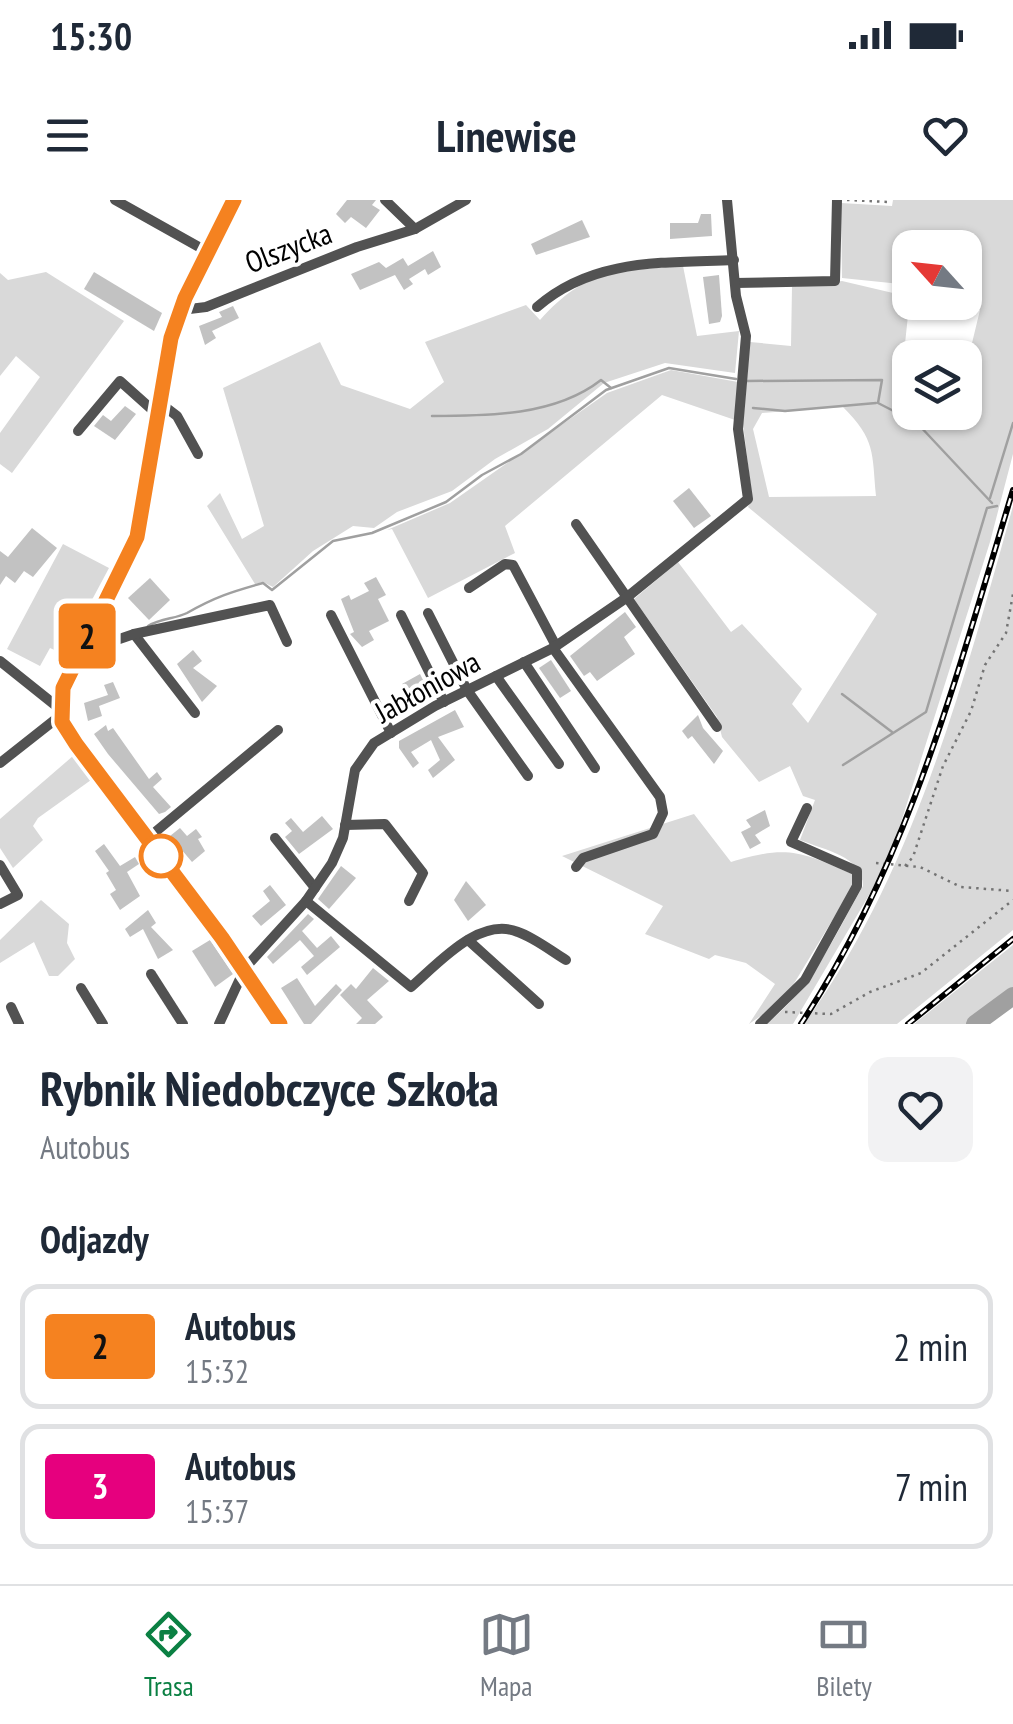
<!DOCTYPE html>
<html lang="pl">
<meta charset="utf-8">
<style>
body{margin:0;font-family:"PT Sans Narrow",sans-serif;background:#f2f2f3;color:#1f2937;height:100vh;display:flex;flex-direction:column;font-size:38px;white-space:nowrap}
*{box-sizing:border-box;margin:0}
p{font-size:32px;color:#747a83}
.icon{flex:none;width:55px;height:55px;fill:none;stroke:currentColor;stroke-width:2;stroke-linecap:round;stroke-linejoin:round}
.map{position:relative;height:824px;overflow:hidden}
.sheet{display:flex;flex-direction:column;background:#fff;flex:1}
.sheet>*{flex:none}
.badge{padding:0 20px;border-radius:8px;font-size:35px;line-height:65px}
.needle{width:65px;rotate:297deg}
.fabs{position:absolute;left:892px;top:30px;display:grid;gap:20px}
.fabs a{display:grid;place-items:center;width:90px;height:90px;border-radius:20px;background:#fff;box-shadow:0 2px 8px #0004;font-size:50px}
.map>.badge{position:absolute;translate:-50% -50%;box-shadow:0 0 0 5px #fff}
h2{padding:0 40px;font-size:38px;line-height:90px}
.round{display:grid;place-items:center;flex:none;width:105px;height:105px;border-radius:20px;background:#f2f2f3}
.overview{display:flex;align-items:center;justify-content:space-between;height:170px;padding:0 40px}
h1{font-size:48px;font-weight:800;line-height:75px}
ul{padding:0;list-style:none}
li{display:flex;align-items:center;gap:30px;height:125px;margin:0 20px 15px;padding:0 20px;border:5px solid #e0e1e3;border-radius:20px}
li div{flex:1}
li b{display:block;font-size:38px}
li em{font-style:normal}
li .badge{min-width:110px;font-weight:700;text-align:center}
.status{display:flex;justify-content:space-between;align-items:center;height:70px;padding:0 50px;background:#fff;direction:ltr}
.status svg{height:28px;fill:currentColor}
header{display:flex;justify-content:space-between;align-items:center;height:130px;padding:0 40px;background:#fff;font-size:45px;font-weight:800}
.menu{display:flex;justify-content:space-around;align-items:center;height:140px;border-top:2px solid #e0e1e3;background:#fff;font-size:28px;color:#747a83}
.menu a{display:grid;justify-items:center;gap:5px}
.menu .on{color:#0b8043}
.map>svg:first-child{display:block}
</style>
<div class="status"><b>15:30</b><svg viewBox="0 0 49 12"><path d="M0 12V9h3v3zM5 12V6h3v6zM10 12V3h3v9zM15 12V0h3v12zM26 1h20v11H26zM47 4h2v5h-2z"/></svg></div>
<header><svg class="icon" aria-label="menu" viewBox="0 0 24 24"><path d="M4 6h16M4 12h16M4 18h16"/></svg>Linewise<svg class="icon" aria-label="heart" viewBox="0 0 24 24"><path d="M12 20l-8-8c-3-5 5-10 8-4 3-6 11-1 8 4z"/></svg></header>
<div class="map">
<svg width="1013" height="824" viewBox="0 0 1013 824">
<rect width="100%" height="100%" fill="#fff"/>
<!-- green -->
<g fill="#d9d9d9" fill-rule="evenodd">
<path d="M893 0H1013V254L990 342 896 638 872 690 793 824H766C812 789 835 735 863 686 863 656 824 650 800 640L815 600 803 596 790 566 759 582 722 537 717 517 634 399 678 362 731 432 742 424 802 489 792 504 808 523 877 414 748 307 752 297 743 224 750 142 791 146 792 87 842 81 910 97 903 162 910 164V212H965V172L980 110 949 104 965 102V48H910V85L842 78 841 3 892 6ZM843 207C876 240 872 253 876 296L769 297 753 229 762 213Z"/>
<path d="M683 66 697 136 739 131 735 173 665 163 604 183 548 229 495 259 452 291 397 312 374 328 353 326 313 351 273 387 263 382 255 384 207 306 220 293 242 339 264 326 223 188 320 142 341 185 410 209 444 182 425 142 526 105 540 120C588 67 616 72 683 66Z"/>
<path d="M46 72 124 121 12 273 0 264V233L40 177 16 156 0 176V73L8 80Z"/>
<path d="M671 170 738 182 735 220 662 195 505 326 515 353 428 398 392 329 387 330 450 303 607 193Z"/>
<path d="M1013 306V730L897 824H804C914 672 963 484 1013 306Z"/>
<path d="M63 344 109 368 63 454 50 448 40 466 7 449Z"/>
<path d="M73 556 91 580 38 618 33 626 43 640 13 668 0 648V619Z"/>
<path d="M694 614 731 662C787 645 800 651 852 674L853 686 784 800 749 824 775 784 746 763 715 755 709 759 645 734 663 706 562 656Z"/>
<path d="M41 700 69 724 67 743 75 759 58 776H49L34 742 0 763V740Z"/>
<path d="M1013 745V791L968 824H914Z"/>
</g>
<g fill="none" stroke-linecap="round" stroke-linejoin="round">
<!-- stream -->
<g stroke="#a0a0a0" stroke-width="2.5">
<path d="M747 181 882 180 878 203 917 223 992 303"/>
<path d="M753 208 785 211 876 203"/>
<path d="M432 216C488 216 555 216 601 180L611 188"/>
<path d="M990 298 1013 223"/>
<path d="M148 426C161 418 175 419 187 413 215 397 231 392 263 383L272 390 333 341 372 333 446 302 482 275 521 254 606 190 669 168 736 179"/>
<path d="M842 494 892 532"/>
<path d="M843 565 926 512 987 308 997 306"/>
</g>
<!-- river -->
<path stroke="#a0a0a0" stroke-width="18" d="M975 824 1013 796"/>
</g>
<!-- building -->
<g fill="#c2c2c2">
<path d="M347 0H376L372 5 380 10 366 28 351 17 345 23 336 14Z"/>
<path d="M701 14H711L712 36 670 39V23H698Z"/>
<path d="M582 20 590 37 536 55 531 44Z"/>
<path d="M433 51 441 67 428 75 425 69 409 79 413 84 404 90 395 75 360 90 351 74 379 62 386 68 403 58 408 66Z"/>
<path d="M94 72 162 113 154 131 84 89Z"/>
<path d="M719 75 722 116 720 122 709 124 703 77Z"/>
<path d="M233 106 239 118 212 131 216 138 205 145 199 126 222 117 219 112Z"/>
<path d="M125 206 136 214 115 240 94 226 103 215 111 221Z"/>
<path d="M689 288 711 316 694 328 673 301Z"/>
<path d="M32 328 57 348 33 377 24 371 15 383 6 376 0 385V351L8 357Z"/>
<path d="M376 377 386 395 378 399 389 421 369 431 374 440 362 447 350 434 354 432 341 399 349 395 351 400 369 391 364 383Z"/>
<path d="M150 378 170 400 149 420 128 398Z"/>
<path d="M625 412 636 427 624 437 635 454 597 481 590 472 584 476 570 456Z"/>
<path d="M193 450 202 461 193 468 217 486 202 502 177 464Z"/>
<path d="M551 460 571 491 560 498 539 468Z"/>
<path d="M420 474 432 498 398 515 392 502 408 494 402 484Z"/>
<path d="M113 482 120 498 99 506 102 516 88 521 84 503 108 495 104 485Z"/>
<path d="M455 510 464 527 438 537 455 560 433 578 428 570 440 560 431 540 411 552 419 563 413 568 399 548V541Z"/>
<path d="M698 515 703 528 723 551 714 564 692 536 688 539 682 531Z"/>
<path d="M106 525 108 531 113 528 149 579 157 572 162 579 153 587 171 607 165 612 159 614 108 554 94 534Z"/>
<path d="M765 610 770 626 755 635 761 643 750 649 741 632 751 627 746 620Z"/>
<path d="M322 616 333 629 299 654 285 637 292 631 285 623 291 618 303 632Z"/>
<path d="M180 628 187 636 196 629 202 637 198 639 205 651 192 662 170 636Z"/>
<path d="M104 644 120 666 135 657 139 664 127 672 140 696 120 710 110 694 116 690 106 673 109 671 95 651Z"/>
<path d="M341 666 356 678 329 709 318 699Z"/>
<path d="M466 681 486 705 468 721 454 700Z"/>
<path d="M270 685 286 705 261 726 252 716 270 701 263 691Z"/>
<path d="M148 710 156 723 151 727 173 750 158 759 143 729 130 737 125 729Z"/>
<path d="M308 714 314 719 302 731 317 748 331 736 340 747 307 775 301 767 314 756 300 740 273 764 267 757Z"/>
<path d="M210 740 233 774 215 787 192 751Z"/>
<path d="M373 768 389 781 367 800 383 817 375 824H356L362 818 340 795 351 784 356 789Z"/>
<path d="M297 778 315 806 336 784 342 790 311 824H304L281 788Z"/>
</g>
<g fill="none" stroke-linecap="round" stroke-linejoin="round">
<!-- path -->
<g stroke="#747474" stroke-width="2.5" stroke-dasharray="2.5 5" stroke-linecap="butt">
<path d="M847 0 889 2"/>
<path d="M876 663 920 667 961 687 1013 691"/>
<path d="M905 666 913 657 943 566 971 511 985 465 1006 433 1013 394"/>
<path d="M785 812 831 814 870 792 921 773 1013 700"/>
</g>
<!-- minor -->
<g stroke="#525252" stroke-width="10">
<path d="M115 0 208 52"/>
<path d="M234 0 185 98 171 139 137 337 66 477 60 509 69 535 222 737 280 824"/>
<path d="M385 0 415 29"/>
<path d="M735 83 835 81 837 0"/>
<path d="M537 107C593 58 663 63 734 60"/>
<path d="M181 110 206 107 357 47 415 29 466 0"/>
<path d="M160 203 177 216 198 254"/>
<path d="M78 231 120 181 158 215"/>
<path d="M576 324 717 527"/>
<path d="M469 388 505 364 513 365 556 446"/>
<path d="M428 413 467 490 528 576"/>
<path d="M331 415 391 533"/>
<path d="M401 415 444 502"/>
<path d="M134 434 195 513"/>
<path d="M82 445 99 446 134 434 270 405 287 442"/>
<path d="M553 448 660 597 663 613 653 634 583 658 576 667"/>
<path d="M0 461 60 509"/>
<path d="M524 462 595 568"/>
<path d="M496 476 559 564"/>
<path d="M0 563 61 515"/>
<path d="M345 625 385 624 423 673 409 701"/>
<path d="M148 638 278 530"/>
<path d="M275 638 315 688"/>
<path d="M0 665 18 695 0 704"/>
<path d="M306 701 411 787C438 764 479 716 518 732 535 738 551 751 566 760"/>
<path d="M468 740 539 804"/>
<path d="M151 774 183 824"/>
<path d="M81 788 103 824"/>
<path d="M11 807 19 824"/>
<path d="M219 824 245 768 306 701 332 663 343 638 355 570 374 543 435 506 553 448 626 398 748 299 738 229 746 136 736 96 727 0"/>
<path d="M760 824 805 780 857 686V671L791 642 807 608"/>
</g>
<!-- rail casing -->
<g stroke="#000" stroke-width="6">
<g id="rail">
<path d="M801 824C911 655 955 480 1013 290"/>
<path d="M908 824 1013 739"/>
</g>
</g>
<!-- rail -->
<use href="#rail" stroke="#fff" stroke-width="2.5" stroke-dasharray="8" stroke-linecap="butt"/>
</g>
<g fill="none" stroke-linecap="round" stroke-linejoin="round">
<!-- line casing -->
<g stroke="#fff" stroke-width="22">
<path id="line" d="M234 0 185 98 171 138 137 337 63 488 62 522 76 544 222 738 280 824"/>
</g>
<!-- line -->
<use href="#line" stroke="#f58220" stroke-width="15"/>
</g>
<!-- markers -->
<circle fill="#fff" stroke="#f58220" stroke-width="5" cx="161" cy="656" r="20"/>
<g text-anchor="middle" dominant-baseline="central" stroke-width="8" stroke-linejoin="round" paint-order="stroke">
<!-- street labels -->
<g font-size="30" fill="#000" stroke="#fff">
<text transform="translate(288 47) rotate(-21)">Olszycka</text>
<text transform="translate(427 486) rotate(-29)">Jabłoniowa</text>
</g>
</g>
</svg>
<div class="fabs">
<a><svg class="needle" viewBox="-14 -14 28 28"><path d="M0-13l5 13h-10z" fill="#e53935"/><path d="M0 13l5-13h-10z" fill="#747a83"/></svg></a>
<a><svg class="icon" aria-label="layers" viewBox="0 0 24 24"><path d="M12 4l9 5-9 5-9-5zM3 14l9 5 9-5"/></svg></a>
</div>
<b class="badge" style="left:87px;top:436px;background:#f58220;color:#111">2</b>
</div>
<section class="sheet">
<div class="overview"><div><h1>Rybnik Niedobczyce Szkoła</h1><p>Autobus</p></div><a class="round"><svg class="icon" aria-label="heart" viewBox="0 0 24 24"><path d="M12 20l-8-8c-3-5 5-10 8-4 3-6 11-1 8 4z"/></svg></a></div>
<h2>Odjazdy</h2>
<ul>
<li><span class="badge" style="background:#f58220;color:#111">2</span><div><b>Autobus</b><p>15:32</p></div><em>2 min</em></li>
<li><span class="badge" style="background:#e6007e;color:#fff">3</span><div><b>Autobus</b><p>15:37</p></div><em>7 min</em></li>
</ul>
</section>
<nav class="menu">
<a class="on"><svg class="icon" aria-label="directions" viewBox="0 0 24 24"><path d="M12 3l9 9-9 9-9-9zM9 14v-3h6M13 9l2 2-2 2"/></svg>Trasa</a>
<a><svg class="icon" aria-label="map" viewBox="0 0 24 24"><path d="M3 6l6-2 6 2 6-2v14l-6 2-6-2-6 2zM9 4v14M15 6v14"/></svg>Mapa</a>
<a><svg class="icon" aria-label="tickets" viewBox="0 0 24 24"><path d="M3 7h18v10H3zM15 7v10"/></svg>Bilety</a>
</nav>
